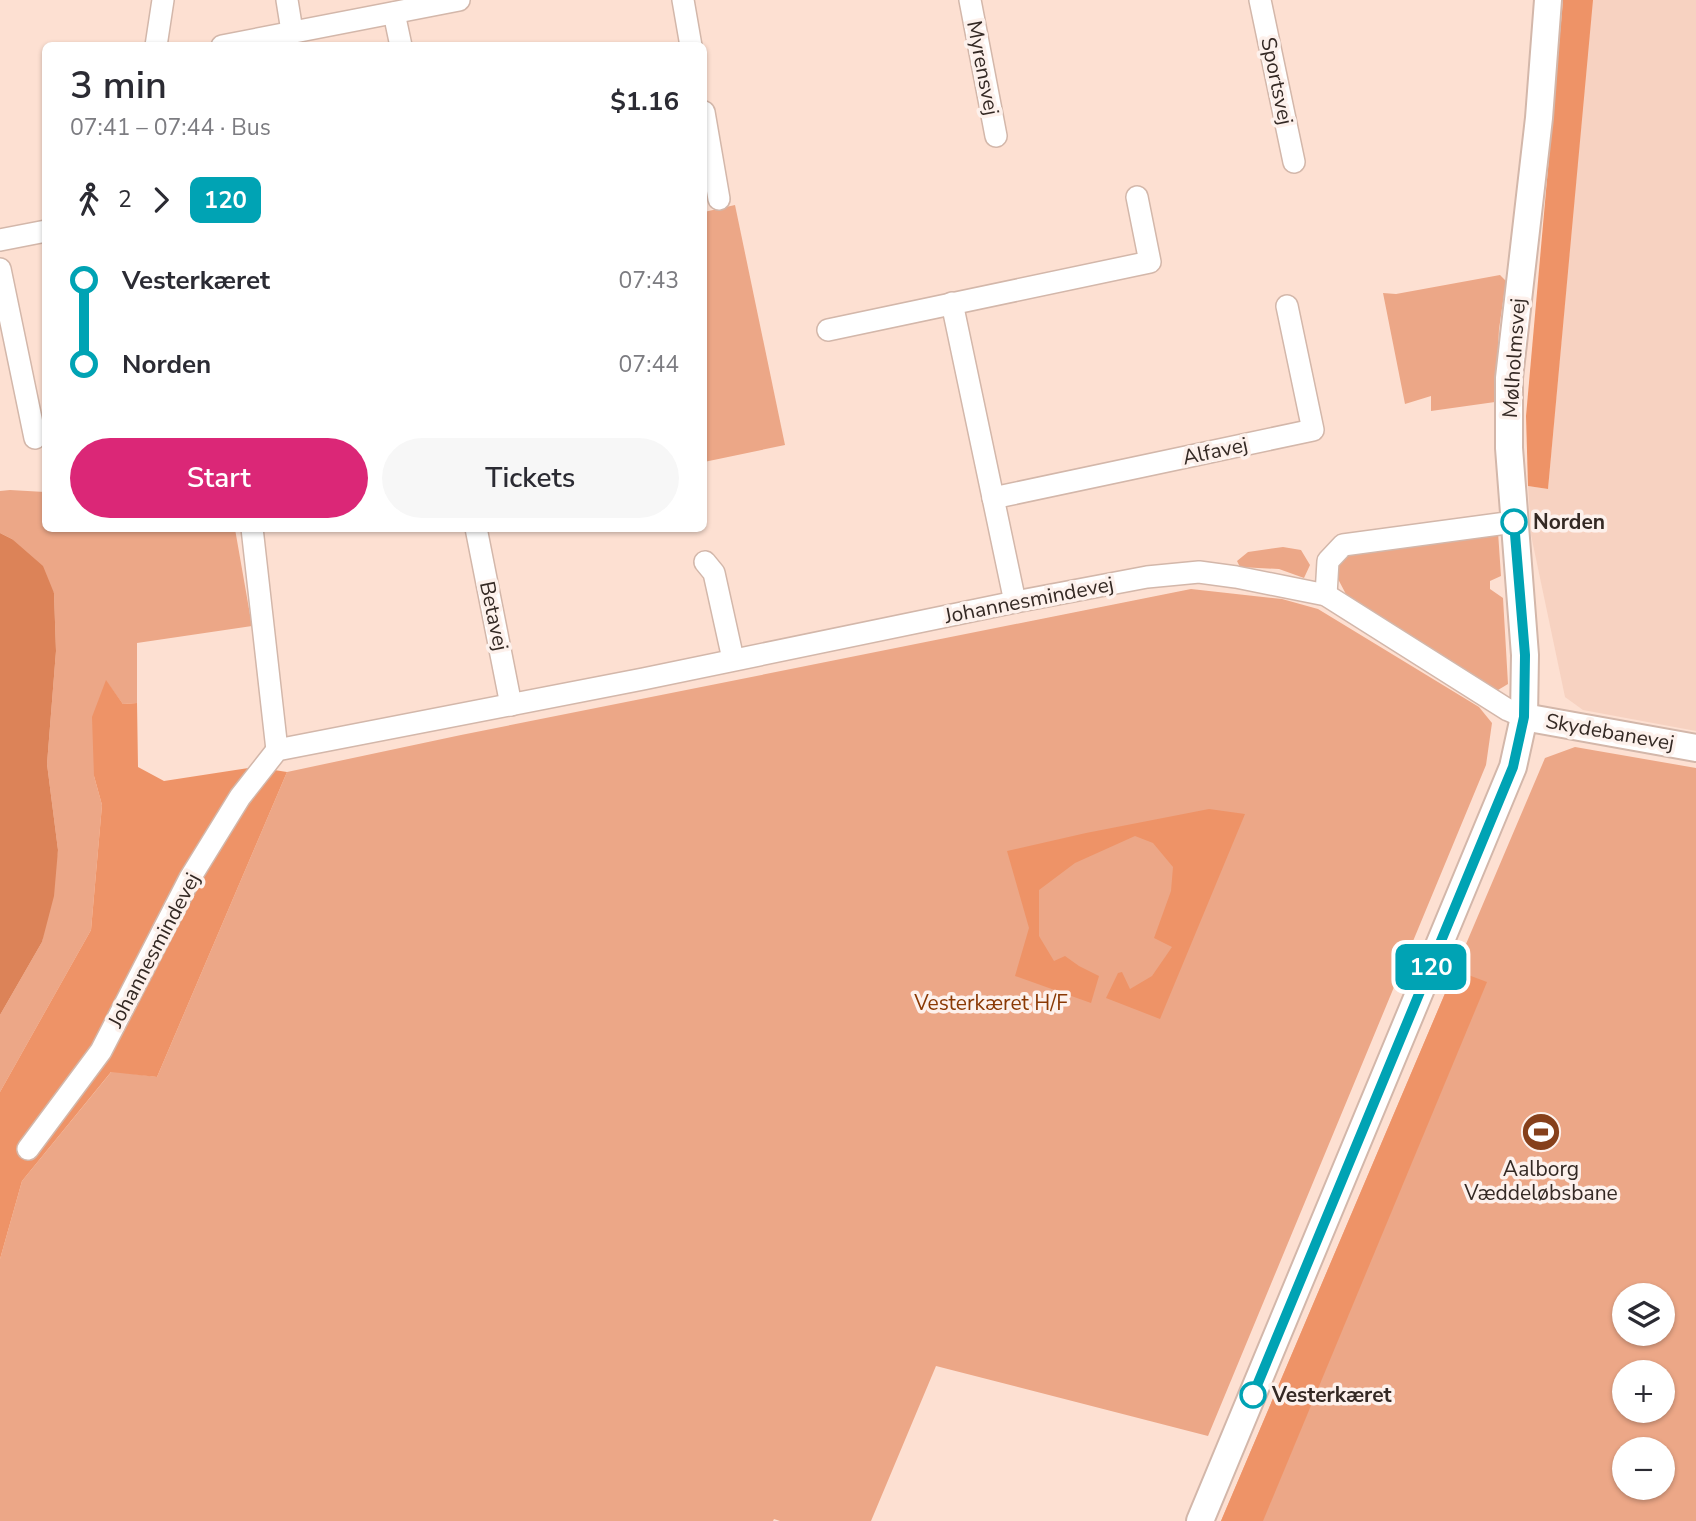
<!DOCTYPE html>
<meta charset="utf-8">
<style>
body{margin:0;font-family:"Nunito Sans",sans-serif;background:#f7f7f7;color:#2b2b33;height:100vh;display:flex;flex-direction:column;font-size:26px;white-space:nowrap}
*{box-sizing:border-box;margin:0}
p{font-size:23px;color:#7c7c81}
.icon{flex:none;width:38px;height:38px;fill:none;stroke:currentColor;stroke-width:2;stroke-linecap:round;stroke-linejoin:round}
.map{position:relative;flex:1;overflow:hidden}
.sheet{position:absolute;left:42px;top:42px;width:665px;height:490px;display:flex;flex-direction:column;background:#fff;border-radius:10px;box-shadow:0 2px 5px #0004}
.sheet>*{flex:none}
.badge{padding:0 14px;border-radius:10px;font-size:24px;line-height:46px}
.fabs{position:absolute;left:1612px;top:1283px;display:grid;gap:14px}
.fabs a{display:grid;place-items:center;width:63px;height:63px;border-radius:50%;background:#fff;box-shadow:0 2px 5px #0004;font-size:35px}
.map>.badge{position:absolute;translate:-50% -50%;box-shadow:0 0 0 4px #fff}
.legs{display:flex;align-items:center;gap:10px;height:77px;padding:0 28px;font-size:23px}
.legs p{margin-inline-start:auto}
.summary{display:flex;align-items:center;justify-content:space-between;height:119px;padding:0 28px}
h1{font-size:38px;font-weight:600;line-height:52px}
.primary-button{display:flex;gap:14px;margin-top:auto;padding:14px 28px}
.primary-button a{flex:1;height:80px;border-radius:42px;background:#db2777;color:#fff;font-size:28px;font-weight:600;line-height:80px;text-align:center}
.primary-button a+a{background:#f7f7f7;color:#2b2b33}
ul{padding:0 28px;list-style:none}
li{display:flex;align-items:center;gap:24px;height:84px;font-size:26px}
li i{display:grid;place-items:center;width:10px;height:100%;margin:0 9px;background:currentColor}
li i::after{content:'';width:18px;height:18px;margin:-9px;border:5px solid;border-radius:50%;background:#fff}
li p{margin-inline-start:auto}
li:first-child i{background:linear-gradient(#0000 50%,currentColor 0)}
li:last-child i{background:linear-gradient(currentColor 50%,#0000 0)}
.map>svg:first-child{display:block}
</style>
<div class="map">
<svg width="1696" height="1521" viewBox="0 0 1696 1521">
<rect width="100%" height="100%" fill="#fde0d2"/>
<!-- built -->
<path fill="#f7d2c1" d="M1592 0H1696V731L1583 710 1565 697 1531 535 1528 486 1548 489Z"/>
<!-- green -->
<g fill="#eca787" fill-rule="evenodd">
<path d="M735 205 785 445 704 462V212Z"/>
<path d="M1500 275 1506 281 1499 329 1495 402 1431 411V396L1405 404 1383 293 1396 294Z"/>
<path d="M10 490 45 492 46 528 235 529 252 626 137 643V703L123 704 106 681 94 776 102 805 91 930 0 1092V1015L42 942 58 850 47 764 56 651 54 593 12 539 0 533V491Z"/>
<path d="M1498 532 1501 576 1490 581V589L1503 598 1508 684 1498 690 1489 688 1348 598 1338 579 1339 564 1354 551Z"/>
<path d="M1283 547 1301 550 1310 565 1304 578 1279 569 1240 567 1237 561 1248 552Z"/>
<path d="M1191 589 1282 599 1318 609 1479 707 1492 723 1486 765 1208 1436 936 1366 871 1521H780L774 1519 773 1521H0V1259L22 1181 112 1071 157 1077 287 772 461 735Z"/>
<path d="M1575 747 1696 768V1521H1221L1545 758ZM1624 1295H1662V1334H1624ZM1624 1372H1662V1410H1624ZM1624 1449H1662V1488H1624Z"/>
</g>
<!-- forest -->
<g fill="#ee9367">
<path d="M1563 0H1593L1548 489 1528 486 1526 416Z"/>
<path d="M106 680 123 704 137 703 138 767 164 781 255 767 287 772 157 1077 111 1072 22 1181 0 1259V1092L91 930 102 805 94 776 92 717Z"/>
<path d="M1209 809 1245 814 1160 1019 1106 998 1118 973 1122 972 1130 989 1152 976 1172 947 1154 938 1171 891 1173 867 1153 843 1135 836 1075 863 1039 890V936L1054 961 1065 956 1079 966 1099 976 1091 1003 1015 976 1029 928 1007 851 1086 833Z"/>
<path d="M1455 970 1487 982 1263 1521H1221Z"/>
</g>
<!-- water -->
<path fill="#dc8358" d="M0 533 12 539 43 566 54 593 56 651 47 764 58 850 54 896 42 942 0 1015Z"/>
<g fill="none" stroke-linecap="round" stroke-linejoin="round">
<!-- minor casing -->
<g stroke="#d3b7aa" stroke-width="24">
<g id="minor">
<path d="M287 0 292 31"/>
<path d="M683 0 691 46"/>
<path d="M970 0 996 136"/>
<path d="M1260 0 1294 162"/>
<path d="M394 13 401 46"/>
<path d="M156 46 163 0"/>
<path d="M222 46 459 0"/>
<path d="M704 112 719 199"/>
<path d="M0 240 46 231"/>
<path d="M0 269 35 438"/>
<path d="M952 303 1015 602"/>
<path d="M828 330 1150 262 1137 197"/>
<path d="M993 498 1313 430 1287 306"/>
<path d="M252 528 277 750"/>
<path d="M476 528 511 705"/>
<path d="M705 562 714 573 733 659"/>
<path d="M1326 595 1328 561 1343 545 1514 522"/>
<path d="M28 1149 101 1051 190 878 240 797 277 750 643 679 1015 602 1147 577 1199 572 1236 577 1326 595 1508 710 1524 717"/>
</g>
</g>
<!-- tertiary casing -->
<g stroke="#d3b7aa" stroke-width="30">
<g id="tertiary">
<path d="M1524 717 1696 748"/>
<path d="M1200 1521 1513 767 1524 717 1525 655 1509 448V378L1539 118 1548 0"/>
</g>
</g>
<!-- minor -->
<use href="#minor" stroke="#fff" stroke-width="21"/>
<!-- tertiary -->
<use href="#tertiary" stroke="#fff" stroke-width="26"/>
</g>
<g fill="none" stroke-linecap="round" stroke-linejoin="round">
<!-- line-1 casing -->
<g stroke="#fff" stroke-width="16">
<path id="line-1" d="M1253 1395 1513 767 1524 717 1525 655 1514 522"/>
</g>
<!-- line-1 -->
<use href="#line-1" stroke="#00a3b4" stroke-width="10"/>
</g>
<!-- icons -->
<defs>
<g id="stadium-disc" transform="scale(2.0125)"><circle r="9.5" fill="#86401b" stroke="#fdf1ec"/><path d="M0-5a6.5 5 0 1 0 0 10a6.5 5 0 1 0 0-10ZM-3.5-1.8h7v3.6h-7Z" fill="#fff"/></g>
</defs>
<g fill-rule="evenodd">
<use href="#stadium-disc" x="1541" y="1132"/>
</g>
<!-- markers -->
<g fill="#fff" stroke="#00a3b4" stroke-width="3.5">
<circle cx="1514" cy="522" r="12"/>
<circle cx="1253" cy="1395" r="12"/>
</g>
<g text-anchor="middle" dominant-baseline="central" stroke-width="7" stroke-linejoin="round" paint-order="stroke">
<!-- street labels -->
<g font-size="21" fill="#342924" stroke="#fdf1ec">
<text transform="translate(983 68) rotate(79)">Myrensvej</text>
<text transform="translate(1277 81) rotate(78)">Sportsvej</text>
<text transform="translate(1514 358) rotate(-86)">Mølholmsvej</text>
<text transform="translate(1215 451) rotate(-12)">Alfavej</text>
<text transform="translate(1029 600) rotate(-11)">Johannesmindevej</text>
<text transform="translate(494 616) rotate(78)">Betavej</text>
<text transform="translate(1610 732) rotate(10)">Skydebanevej</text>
<text transform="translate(154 950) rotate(-62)">Johannesmindevej</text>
</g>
<!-- stop labels -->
<g font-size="21" font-weight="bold" fill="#342924" stroke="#fdf1ec" text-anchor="start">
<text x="1533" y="522">Norden</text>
<text x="1272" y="1395">Vesterkæret</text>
</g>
<!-- park labels -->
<g font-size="21" fill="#8a3904" stroke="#fdf1ec">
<text x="991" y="1003">Vesterkæret H/F</text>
</g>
<!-- poi labels -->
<g font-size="21" fill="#342924" stroke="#fdf1ec">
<text x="1541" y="1169">Aalborg<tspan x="1541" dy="24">Væddeløbsbane</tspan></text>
</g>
</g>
</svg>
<div class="fabs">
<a><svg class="icon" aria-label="layers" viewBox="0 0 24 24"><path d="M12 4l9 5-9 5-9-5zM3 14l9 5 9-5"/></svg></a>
<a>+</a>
<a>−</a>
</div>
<b class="badge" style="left:1431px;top:967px;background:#00a3b4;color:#fff">120</b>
<section class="sheet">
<div class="summary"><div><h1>3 min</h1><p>07:41 – 07:44 · Bus</p></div><b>$1.16</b></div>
<div class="legs"><svg class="icon" aria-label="walk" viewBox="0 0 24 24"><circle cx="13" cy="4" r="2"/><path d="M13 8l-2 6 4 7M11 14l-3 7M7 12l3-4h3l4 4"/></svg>2<svg class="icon" aria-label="forward" viewBox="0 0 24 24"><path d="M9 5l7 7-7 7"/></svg><b class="badge" style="background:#00a3b4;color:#fff">120</b></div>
<ul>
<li><i style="color:#00a3b4"></i><b>Vesterkæret</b><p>07:43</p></li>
<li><i style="color:#00a3b4"></i><b>Norden</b><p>07:44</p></li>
</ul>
<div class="primary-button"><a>Start</a><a>Tickets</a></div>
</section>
</div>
